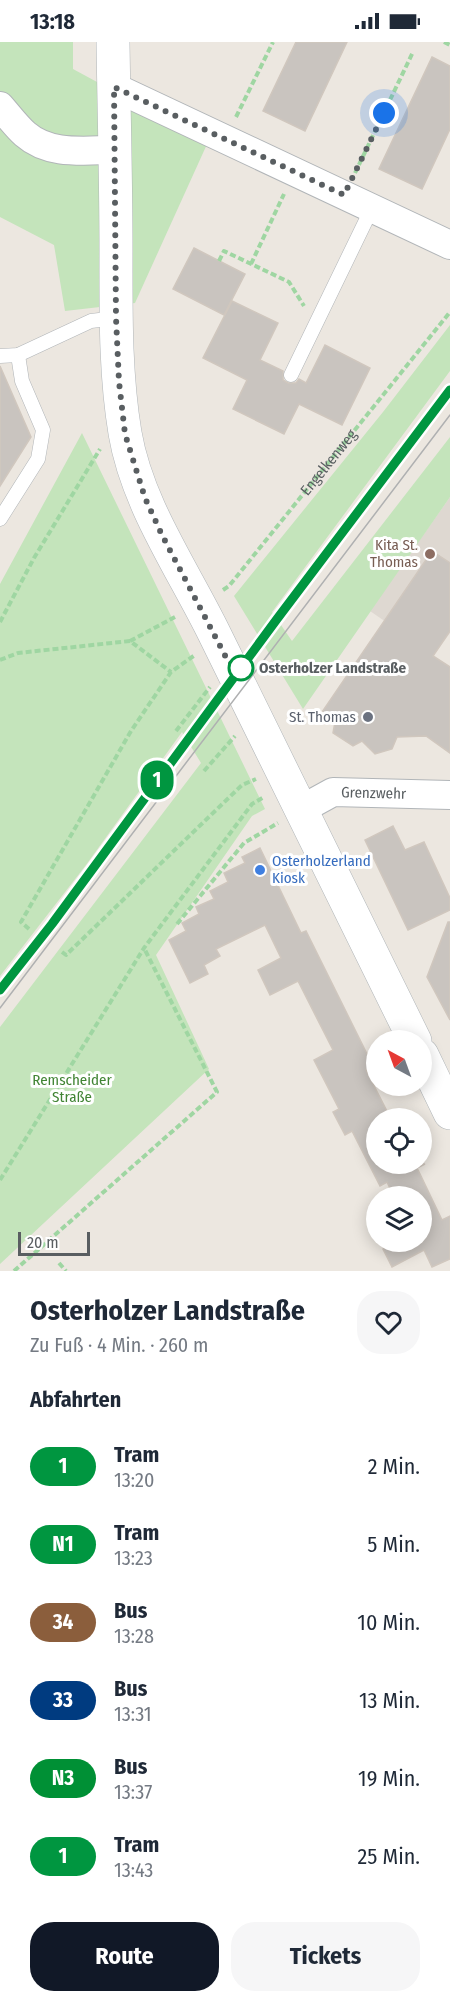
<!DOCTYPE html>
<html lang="de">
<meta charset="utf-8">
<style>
body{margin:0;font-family:"Fira Sans Condensed",sans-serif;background:#f6f6f7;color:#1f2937;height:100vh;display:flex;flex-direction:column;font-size:22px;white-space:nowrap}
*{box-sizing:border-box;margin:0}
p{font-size:20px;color:#747a83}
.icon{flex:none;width:33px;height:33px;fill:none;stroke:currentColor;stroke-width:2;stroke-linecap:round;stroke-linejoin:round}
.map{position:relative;height:1229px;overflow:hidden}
.side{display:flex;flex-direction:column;background:#fff;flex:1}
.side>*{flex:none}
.badge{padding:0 12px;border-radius:20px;font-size:21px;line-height:39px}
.needle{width:39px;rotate:319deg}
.fabs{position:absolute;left:366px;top:988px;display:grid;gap:12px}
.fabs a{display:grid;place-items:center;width:66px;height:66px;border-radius:50%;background:#fff;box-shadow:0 3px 15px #0003;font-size:30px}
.scale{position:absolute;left:18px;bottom:15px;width:72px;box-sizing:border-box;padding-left:6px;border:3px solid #595e61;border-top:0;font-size:16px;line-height:21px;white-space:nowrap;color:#595e61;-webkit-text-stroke:4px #fff;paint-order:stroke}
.you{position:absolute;width:30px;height:30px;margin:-15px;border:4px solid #fff;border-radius:50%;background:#1a73e8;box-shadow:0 0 0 9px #1a73e833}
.map>.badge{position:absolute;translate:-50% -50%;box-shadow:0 0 0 3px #fff}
h2{padding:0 30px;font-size:22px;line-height:54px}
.round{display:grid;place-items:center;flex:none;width:63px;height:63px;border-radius:24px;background:#f6f6f7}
.summary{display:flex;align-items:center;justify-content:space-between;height:102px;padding:0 30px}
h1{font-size:28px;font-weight:700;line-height:45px}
.button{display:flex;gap:12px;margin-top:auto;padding:12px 30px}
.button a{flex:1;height:69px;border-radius:24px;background:#111827;color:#fff;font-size:24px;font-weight:700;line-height:69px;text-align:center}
.button a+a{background:#f6f6f7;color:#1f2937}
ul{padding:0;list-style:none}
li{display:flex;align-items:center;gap:18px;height:78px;padding:0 30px}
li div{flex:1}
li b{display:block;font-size:22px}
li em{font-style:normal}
li .badge{min-width:66px;font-weight:700;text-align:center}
.status{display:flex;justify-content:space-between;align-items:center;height:42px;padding:0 30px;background:#fff;direction:ltr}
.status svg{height:16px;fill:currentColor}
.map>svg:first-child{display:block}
</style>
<div class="status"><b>13:18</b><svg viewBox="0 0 49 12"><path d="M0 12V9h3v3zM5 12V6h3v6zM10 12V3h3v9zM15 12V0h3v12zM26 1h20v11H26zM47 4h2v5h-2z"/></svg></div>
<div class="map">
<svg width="450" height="1229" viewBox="0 0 450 1229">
<rect width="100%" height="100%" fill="#ece7e0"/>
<!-- education -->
<path fill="#ded8d1" d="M450 455V591L434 613 370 569Z"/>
<!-- green -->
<g fill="#c4e4bb">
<path d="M0 0H73V27L208 100 135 261 65 269 54 203 0 175Z"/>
<path d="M450 283V329L272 570 292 599 450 395V455L303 667 234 554 383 370Z"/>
<path d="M82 391 265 767 252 774 156 913 209 1027 0 1222V985L201 721 182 690 86 823 0 934V542Z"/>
</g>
<!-- building -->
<g fill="#c9c4bf" stroke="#d0c7be" stroke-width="1.5">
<path d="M296 0H347L305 89 263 69Z"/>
<path d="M432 15 450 24V87L422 147 379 127Z"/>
<path d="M194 206 245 232 224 273 173 247Z"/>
<path d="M232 259 278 281 260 318 283 329V338L288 341H296L299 337 306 341 325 303 370 326 342 383 299 362 284 392 233 367 247 338 203 316Z"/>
<path d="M0 324 31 395 0 444Z"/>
<path d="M432 509 450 521V589L433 614 450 625V711L426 694 397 695 392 707 375 712 362 699 353 704 333 691 335 680 322 670Z"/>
<path d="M393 784 405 808 424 800 450 856V868L408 888 365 798Z"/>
<path d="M260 806 301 891 306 889 373 1024 366 1028 391 1077H376V1122H425L417 1126 421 1134 442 1178 450 1174V1217L432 1225 424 1208 392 1225 383 1207 397 1200H422V1155H394L387 1140 380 1144 352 1089 345 1093 333 1070 339 1067 314 1018 333 1008 298 939 270 953 258 928 281 916 265 883 216 907 220 914 204 923 208 932 190 941 169 898 186 889 182 881 199 872 196 865 214 857 210 849 228 840 224 831 245 821 242 815Z"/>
<path d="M448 880H450V978L427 935Z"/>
</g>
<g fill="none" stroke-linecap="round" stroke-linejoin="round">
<!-- lane casing -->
<g stroke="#b1b5b8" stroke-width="15">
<g id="lane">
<path d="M0 314 18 313 91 279 116 276"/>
<path d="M291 333 372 166"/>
<path d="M0 477 38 417 43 388 22 339 18 313"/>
</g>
</g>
<!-- street casing -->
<g stroke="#b1b5b8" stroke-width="30">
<g id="street">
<path d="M114 45 450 203"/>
<path d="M0 64C8 73 16 84 25 92 50 114 85 108 115 108"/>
<path id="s2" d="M302 767 333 750 450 753"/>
</g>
</g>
<!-- secondary casing -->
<g stroke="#b0b5b8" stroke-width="34">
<g id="secondary">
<path d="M113 0C114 70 116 139 116 209 116 269 115 331 125 391 137 462 182 526 214 591 281 727 348 863 415 999"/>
<path d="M422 1013 450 1071"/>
</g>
</g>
<!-- path -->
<g stroke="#9fd6a2" stroke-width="4" stroke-dasharray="6 3" stroke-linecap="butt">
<path d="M444 0 450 3"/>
<path d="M236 75 273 0"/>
<path d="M355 131 413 10"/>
<path d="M219 219 224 209 289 240 304 264"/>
<path d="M251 222 284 152"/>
<path id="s1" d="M223 548 229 544 450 270"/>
<path d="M0 580 34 516 100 407"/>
<path d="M130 599 175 575"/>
<path d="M0 618 18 611 130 599 171 630"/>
<path d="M176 689 210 645"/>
<path d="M204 729 235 694"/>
<path d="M177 882 244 801 278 781"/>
<path d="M29 887 21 880 131 689 171 630 195 613"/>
<path d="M62 910 66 913 242 743 256 737"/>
<path d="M0 1138 144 906 252 762 264 755"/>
<path d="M59 1221 66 1229"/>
<path d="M14 1229 217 1050 144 906"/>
</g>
<!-- lane -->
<use href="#lane" stroke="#fff" stroke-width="14"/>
<!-- street -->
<use href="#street" stroke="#fff" stroke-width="28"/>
<!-- secondary -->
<use href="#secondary" stroke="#fff" stroke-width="33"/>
<!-- tram -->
<g stroke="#afb0b1" stroke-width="1.5">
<path d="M0 948 52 882 277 577 450 349"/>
<path d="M0 966 450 373"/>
</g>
</g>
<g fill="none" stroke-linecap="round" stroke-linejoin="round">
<!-- line casing -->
<g stroke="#fff" stroke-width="14">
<path id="line" d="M0 948 52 882 277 577 450 348"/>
</g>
<!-- line -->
<use href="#line" stroke="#009640" stroke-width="9"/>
<!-- walk -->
<path stroke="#595e61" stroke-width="6" stroke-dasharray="0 10.8" d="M241 626 229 621 162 493 145 456 125 392 119 340 116 276 114 45 344 153 384 71"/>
</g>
<!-- markers -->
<circle fill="#8d6e63" stroke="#fff" stroke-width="2" cx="430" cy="512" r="6"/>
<circle fill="#fff" stroke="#009640" stroke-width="3" cx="241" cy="626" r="12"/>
<circle fill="#6b7280" stroke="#fff" stroke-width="2" cx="368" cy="675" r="6"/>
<circle fill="#3f7fe0" stroke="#fff" stroke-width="2" cx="260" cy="828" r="6"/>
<g text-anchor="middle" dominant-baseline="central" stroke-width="6" stroke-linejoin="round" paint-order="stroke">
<!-- street labels -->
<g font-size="15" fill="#595e61" stroke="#fff">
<text stroke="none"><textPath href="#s1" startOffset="166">Engelkenweg</textPath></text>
<text stroke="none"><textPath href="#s2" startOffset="76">Grenzwehr</textPath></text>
</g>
<!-- education labels -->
<g font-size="15" fill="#785e54" stroke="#fff" text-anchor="end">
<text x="418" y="503">Kita St.<tspan x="418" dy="17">Thomas</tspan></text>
</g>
<!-- stop labels -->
<g font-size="15" font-weight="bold" fill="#595e61" stroke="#fff" text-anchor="start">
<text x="259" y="626">Osterholzer Landstraße</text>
</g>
<!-- worship labels -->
<g font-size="15" fill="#5b616d" stroke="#fff" text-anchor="end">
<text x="356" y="675">St. Thomas</text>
</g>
<!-- shop labels -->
<g font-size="15" fill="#366cbe" stroke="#fff" text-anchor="start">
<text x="272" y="819">Osterholzerland<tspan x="272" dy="17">Kiosk</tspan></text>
</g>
<!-- park labels -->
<g font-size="15" fill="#418434" stroke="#fff">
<text x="72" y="1038">Remscheider<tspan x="72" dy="17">Straße</tspan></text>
</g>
</g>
</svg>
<div class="fabs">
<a><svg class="needle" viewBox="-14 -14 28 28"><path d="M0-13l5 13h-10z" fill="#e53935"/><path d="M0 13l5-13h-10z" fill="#747a83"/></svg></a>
<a><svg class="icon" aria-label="locate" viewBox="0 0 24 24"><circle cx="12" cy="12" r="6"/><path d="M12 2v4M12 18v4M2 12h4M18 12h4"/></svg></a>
<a><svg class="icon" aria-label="layers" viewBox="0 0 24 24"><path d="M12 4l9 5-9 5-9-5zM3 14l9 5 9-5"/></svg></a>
</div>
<div class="scale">20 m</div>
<div class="you" style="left:384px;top:71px"></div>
<b class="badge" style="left:157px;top:738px;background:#009640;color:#fff">1</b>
</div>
<section class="side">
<div class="summary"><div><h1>Osterholzer Landstraße</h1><p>Zu Fuß · 4 Min. · 260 m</p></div><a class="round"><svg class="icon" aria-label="heart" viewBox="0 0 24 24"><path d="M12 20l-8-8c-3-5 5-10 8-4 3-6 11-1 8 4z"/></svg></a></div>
<h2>Abfahrten</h2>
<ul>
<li><span class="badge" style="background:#009640;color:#fff">1</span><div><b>Tram</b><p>13:20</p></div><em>2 Min.</em></li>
<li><span class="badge" style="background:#009640;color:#fff">N1</span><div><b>Tram</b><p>13:23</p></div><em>5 Min.</em></li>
<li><span class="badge" style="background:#8b5e3c;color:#fff">34</span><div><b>Bus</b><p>13:28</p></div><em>10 Min.</em></li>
<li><span class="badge" style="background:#003b80;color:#fff">33</span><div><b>Bus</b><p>13:31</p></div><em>13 Min.</em></li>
<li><span class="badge" style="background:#009035;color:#fff">N3</span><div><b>Bus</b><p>13:37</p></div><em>19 Min.</em></li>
<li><span class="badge" style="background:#009640;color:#fff">1</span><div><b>Tram</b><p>13:43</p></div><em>25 Min.</em></li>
</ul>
<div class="button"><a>Route</a><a>Tickets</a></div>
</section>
